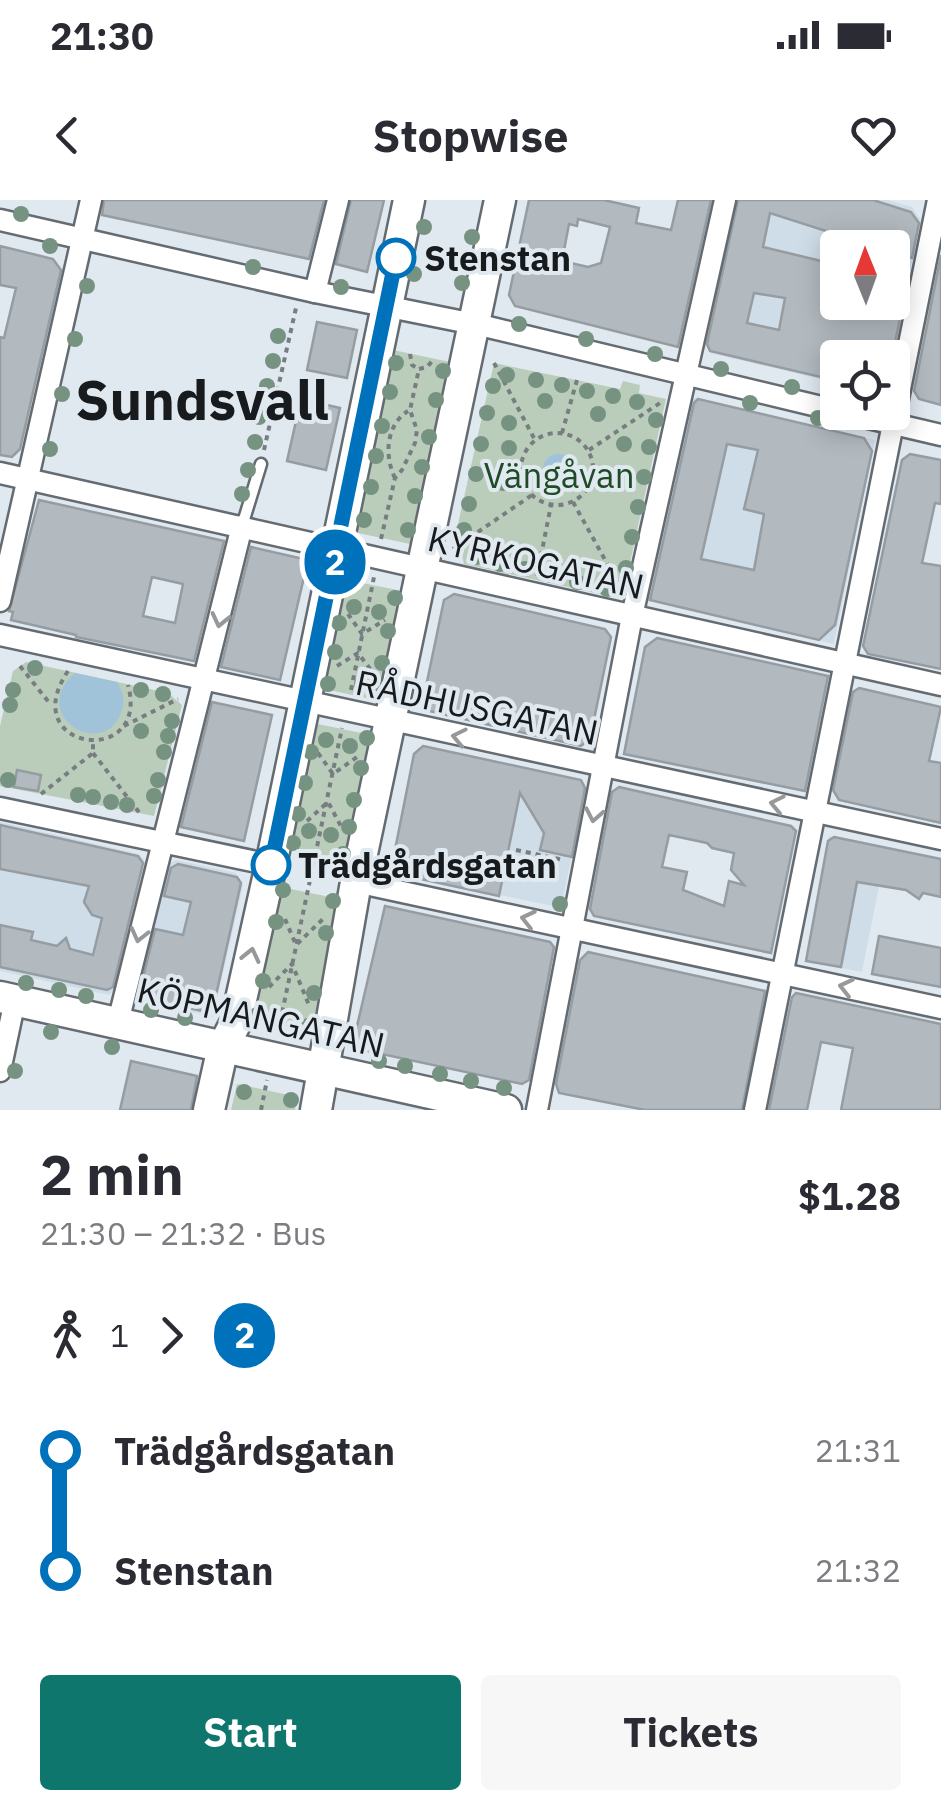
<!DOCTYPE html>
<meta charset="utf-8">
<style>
body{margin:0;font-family:"IBM Plex Sans",sans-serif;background:#f7f7f7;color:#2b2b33;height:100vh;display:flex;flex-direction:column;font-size:38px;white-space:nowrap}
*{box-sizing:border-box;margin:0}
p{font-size:32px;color:#7c7c81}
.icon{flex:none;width:55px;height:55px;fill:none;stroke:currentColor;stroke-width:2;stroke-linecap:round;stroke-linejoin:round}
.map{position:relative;height:910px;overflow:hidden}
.side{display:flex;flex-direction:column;background:#fff;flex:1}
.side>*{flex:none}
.badge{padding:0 20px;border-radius:32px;font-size:35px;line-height:65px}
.needle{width:65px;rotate:359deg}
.controls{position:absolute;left:820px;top:30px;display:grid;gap:20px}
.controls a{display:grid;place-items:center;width:90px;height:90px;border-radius:10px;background:#fff;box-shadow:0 5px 25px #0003;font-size:50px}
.map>.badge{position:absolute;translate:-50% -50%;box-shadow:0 0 0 5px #fff}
.legs{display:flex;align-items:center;gap:15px;height:110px;padding:0 40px;font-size:32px}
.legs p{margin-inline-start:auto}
.head{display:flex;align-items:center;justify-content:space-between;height:170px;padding:0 40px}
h1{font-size:55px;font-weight:700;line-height:75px}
.cta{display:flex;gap:20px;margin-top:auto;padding:20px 40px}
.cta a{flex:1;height:115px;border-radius:10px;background:#0f766e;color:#fff;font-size:40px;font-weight:700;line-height:115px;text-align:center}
.cta a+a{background:#f7f7f7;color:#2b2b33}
ul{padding:0 40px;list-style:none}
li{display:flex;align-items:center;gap:35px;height:120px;font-size:38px}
li i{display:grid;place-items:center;width:15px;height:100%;margin:0 12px;background:currentColor}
li i::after{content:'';width:25px;height:25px;margin:-12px;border:8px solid;border-radius:50%;background:#fff}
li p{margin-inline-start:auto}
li:first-child i{background:linear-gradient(#0000 50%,currentColor 0)}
li:last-child i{background:linear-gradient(currentColor 50%,#0000 0)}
.status{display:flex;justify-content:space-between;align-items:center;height:70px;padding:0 50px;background:#fff;direction:ltr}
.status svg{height:28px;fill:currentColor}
header{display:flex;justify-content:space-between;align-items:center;height:130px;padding:0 40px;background:#fff;font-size:45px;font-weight:700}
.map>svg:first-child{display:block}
</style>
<div class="status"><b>21:30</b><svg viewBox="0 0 49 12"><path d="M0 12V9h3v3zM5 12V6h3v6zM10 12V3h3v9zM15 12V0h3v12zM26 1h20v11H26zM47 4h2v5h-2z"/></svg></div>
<header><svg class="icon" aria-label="back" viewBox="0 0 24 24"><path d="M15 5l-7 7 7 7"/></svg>Stopwise<svg class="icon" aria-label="heart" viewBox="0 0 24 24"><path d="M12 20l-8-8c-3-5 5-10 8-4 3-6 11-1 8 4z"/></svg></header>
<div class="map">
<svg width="941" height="910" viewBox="0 0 941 910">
<rect width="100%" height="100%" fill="#e1e9f0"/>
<!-- built -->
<g fill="#cfdde9" fill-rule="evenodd">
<path d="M734 0H888L912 7 921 20 891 157 838 158 837 183 710 153 703 142ZM838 48H892V102H838Z"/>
<path d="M692 198 875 240 834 444 647 399Z"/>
<path d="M423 545 582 580 586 589 563 698 553 706 397 674 391 665 413 553Z"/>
<path d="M0 622 139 654 147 664 118 787 109 795 0 771Z"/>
<path d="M829 636 887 647 862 772 806 761Z"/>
<path d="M176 660 236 673 243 685 213 817 142 800 137 792 166 665Z"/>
</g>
<!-- green -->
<g fill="#bacdbb">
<path d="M393 150 450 162 410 344 353 332Z"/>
<path d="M494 163 620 189 623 181 640 185 639 193 666 199 622 399 464 364 456 333Z"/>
<path d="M343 379 402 391 380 501 320 488Z"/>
<path d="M26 462 168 493 182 505 154 616 0 586V526L13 471Z"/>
<path d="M313 523 371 535 344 660 286 648Z"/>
<path d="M276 686 340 699 311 832 251 819Z"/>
<path d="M237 884 298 897 295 910H231Z"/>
</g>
<!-- water -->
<g fill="#a0c3d9">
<circle cx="558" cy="269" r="15"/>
<path d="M75 473 117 482C123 492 126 501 121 513 103 561 27 515 75 473Z"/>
</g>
<!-- building -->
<g fill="#b2bac0" stroke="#959da3" stroke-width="2.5" fill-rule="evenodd">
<path d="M104 0H324L309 59 102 15Z"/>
<path d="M351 0H384L367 72 336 64Z"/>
<path d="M529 0H604L639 8 636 23 671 30 678 0H711L678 147 515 106 509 95ZM578 19 610 27 601 63 588 67 562 61 569 24 577 26Z"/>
<path d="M738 0H873L911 12 919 23 912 58 892 52V48H879L770 13 763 47 838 65V102H892V79L907 83 892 158H838V181L710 151 707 144ZM754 93 785 98 779 130 747 123Z"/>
<path d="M0 46 53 59 61 70 20 249 12 257 0 255V137L4 138 16 88 0 85Z"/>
<path d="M941 55V205L919 199 914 191Z"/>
<path d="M317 122 357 130 347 178 307 170Z"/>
<path d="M301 199 340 208 326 270 287 261Z"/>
<path d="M698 199 864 238 872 251 835 425 819 440 650 400 694 203ZM727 244 758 250 744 309 764 314 754 370 701 359Z"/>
<path d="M910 254 941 260V304L935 303 922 363 941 366V469L868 454 863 446 902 260Z"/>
<path d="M39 300 224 341 194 461 76 437V435L11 420 13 412 9 411ZM152 377 183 384 175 423 143 416Z"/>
<path d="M251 347 308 360 280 480 221 467Z"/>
<path d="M454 394 605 429 611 437 590 539 581 546 429 511 423 501 444 400Z"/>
<path d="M657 438 828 476 805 591 624 554 645 447Z"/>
<path d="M859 488 941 507 929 561 941 563V623L839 600 833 590 853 492Z"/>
<path d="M212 502 272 515 244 641 181 627Z"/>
<path d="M423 546 581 580 585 588 572 657 540 650 544 633 520 593 499 696 397 674 392 665 414 554Z"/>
<path d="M17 570 41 575 38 591 14 587Z"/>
<path d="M619 587 791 626 796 631 771 753 594 716 590 709 612 592ZM669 635 707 643 712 648 734 653 731 670 744 685 729 681 724 706 683 690 687 672 662 667Z"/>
<path d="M0 625 138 656 143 663 113 787 107 790 0 767V725L33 732 31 740 57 746 66 738 70 749 93 755 102 718 92 715 84 702 89 686 0 669Z"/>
<path d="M834 637 941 659V697L923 693 919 699 906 690 857 682 841 767 806 761 828 641Z"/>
<path d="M178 664 237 677 241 683 212 813 146 799 140 790 155 729 183 735 191 702 164 696 171 668Z"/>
<path d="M385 706 550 742 554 747 529 880 522 884 358 849 354 839Z"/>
<path d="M879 736 941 748V787L872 774Z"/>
<path d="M588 752 765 791 742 910H645L559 893 556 884 580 760Z"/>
<path d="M796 793 941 824V910H841L853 848 821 842 807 910H769L792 797Z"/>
<path d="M131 861 197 876 191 910H120Z"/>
</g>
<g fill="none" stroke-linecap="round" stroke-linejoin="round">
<!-- lane casing -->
<g stroke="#646b71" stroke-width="15">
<path id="lane" d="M242 326 261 264"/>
</g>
<!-- street casing -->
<g stroke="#646b71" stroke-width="25">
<g id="street">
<path d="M0 20 315 92 484 126 838 211"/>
<path d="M315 92 338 0"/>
<path d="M843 212 941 235"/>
<path d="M0 273 941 485"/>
<path d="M0 401 91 0"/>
<path d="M0 435 941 639"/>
<path d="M0 608 271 665"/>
<path d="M356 682 941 808"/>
<path d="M118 822 242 326"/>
<path d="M0 871 15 800"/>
<path d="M537 910 632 416 725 0"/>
<path d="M755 910 938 0"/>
</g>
</g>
<!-- secondary casing -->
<g stroke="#646b71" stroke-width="35">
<g id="secondary">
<path d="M0 797 506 910"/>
<path d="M209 910 223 847 236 822 271 665 409 0"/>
<path d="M316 910 356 682 500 0"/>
</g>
</g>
<!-- path -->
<g stroke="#777d81" stroke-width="4" stroke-dasharray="5 5" stroke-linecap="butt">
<path d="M410 154 412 165 419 169"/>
<path d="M494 163 535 240"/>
<path d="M419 169 427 167 434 159"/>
<circle cx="557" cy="269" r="36"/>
<path d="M562 233 577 180"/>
<path d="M264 250 296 108"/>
<path d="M589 250 660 203"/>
<path d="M499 264 519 268"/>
<path d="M395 278C384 256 386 225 408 211"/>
<path d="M573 302 619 385"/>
<path d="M381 339 395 278 402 270 415 243 417 230 410 210 419 169"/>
<path d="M453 349 532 295"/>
<path d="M537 376 551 305"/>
<path d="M348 414 362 434 385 420"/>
<path d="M20 466 51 505"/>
<path d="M337 466 358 453 374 474"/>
<path d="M68 471C14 551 151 569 128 485"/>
<path d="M351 490 374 377"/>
<path d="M124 526 178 499"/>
<path d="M93 553 142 616"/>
<path d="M318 553 333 574 357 557"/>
<path d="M41 594 93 553V541"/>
<path d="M307 621 328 602 343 630"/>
<path d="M516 650 564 660"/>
<path d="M285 719 296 745 323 719"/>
<path d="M269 787 292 764 309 805"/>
<path d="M278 832 342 528"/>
<path d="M261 910 267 880"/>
</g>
<!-- lane -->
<use href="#lane" stroke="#fff" stroke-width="10"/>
<!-- street -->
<use href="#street" stroke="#fff" stroke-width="20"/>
<!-- secondary -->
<use href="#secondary" stroke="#fff" stroke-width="30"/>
</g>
<!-- trees -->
<g fill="#769281">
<circle cx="21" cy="14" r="8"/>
<circle cx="424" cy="27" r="8"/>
<circle cx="472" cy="37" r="8"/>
<circle cx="50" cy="46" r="8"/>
<circle cx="253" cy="67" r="8"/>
<circle cx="414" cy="74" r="8"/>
<circle cx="462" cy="83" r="8"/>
<circle cx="87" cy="86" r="8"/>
<circle cx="341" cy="87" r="8"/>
<circle cx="519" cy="124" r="8"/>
<circle cx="278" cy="136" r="8"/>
<circle cx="75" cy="139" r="8"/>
<circle cx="586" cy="139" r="8"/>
<circle cx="655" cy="154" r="8"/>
<circle cx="273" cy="161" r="8"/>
<circle cx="396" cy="163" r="8"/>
<circle cx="721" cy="169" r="8"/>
<circle cx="443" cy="171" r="8"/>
<circle cx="507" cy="175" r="8"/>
<circle cx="536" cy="180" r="8"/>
<circle cx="562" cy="185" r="8"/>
<circle cx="267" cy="186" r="8"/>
<circle cx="493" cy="186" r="8"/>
<circle cx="792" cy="187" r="8"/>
<circle cx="587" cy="191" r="8"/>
<circle cx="390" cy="192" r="8"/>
<circle cx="62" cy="194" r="8"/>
<circle cx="613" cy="196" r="8"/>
<circle cx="436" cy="200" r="8"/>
<circle cx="545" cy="201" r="8"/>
<circle cx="637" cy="202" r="8"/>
<circle cx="750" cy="203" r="8"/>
<circle cx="487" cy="213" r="8"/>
<circle cx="598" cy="214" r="8"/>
<circle cx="259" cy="217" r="8"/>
<circle cx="818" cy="218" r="8"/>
<circle cx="656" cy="220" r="8"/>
<circle cx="509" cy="223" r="8"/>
<circle cx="382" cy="226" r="8"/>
<circle cx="429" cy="237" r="8"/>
<circle cx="255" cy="242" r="8"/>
<circle cx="481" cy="244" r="8"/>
<circle cx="624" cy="244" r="8"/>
<circle cx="649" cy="247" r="8"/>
<circle cx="509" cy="248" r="8"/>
<circle cx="50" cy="249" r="8"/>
<circle cx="376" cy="256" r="8"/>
<circle cx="422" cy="267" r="8"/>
<circle cx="248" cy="270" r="8"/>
<circle cx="476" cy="274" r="8"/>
<circle cx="644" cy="277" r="8"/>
<circle cx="503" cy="283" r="8"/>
<circle cx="371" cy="287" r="8"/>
<circle cx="242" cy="294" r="8"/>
<circle cx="415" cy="296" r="8"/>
<circle cx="469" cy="304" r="8"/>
<circle cx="638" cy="307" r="8"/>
<circle cx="364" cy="320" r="8"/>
<circle cx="408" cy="330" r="8"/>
<circle cx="464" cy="330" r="8"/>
<circle cx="632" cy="337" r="8"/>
<circle cx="476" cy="357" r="8"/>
<circle cx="500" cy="364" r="8"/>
<circle cx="626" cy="368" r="8"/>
<circle cx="525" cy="369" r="8"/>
<circle cx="551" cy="375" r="8"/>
<circle cx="577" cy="382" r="8"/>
<circle cx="346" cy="389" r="8"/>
<circle cx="607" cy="389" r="8"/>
<circle cx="395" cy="398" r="8"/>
<circle cx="354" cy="407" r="8"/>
<circle cx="379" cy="412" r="8"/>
<circle cx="339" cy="423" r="8"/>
<circle cx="388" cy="431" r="8"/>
<circle cx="335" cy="452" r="8"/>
<circle cx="382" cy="463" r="8"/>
<circle cx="35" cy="468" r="8"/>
<circle cx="328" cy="484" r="8"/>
<circle cx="362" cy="484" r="8"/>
<circle cx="13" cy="490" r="8"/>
<circle cx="141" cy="490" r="8"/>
<circle cx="376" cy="493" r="8"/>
<circle cx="163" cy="494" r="8"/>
<circle cx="10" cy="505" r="8"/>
<circle cx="172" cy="521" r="8"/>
<circle cx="141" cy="531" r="8"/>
<circle cx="168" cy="536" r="8"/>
<circle cx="367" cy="538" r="8"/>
<circle cx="326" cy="540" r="8"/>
<circle cx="350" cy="546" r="8"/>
<circle cx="164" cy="552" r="8"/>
<circle cx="311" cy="552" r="8"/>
<circle cx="361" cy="568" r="8"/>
<circle cx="8" cy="580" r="8"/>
<circle cx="158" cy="580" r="8"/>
<circle cx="305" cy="583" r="8"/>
<circle cx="78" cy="595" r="8"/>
<circle cx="154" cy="596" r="8"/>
<circle cx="93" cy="597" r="8"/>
<circle cx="354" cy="600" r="8"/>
<circle cx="111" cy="602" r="8"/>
<circle cx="127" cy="605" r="8"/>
<circle cx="298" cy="614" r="8"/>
<circle cx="349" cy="627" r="8"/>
<circle cx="309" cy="631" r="8"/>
<circle cx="331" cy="635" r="8"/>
<circle cx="293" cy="643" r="8"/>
<circle cx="343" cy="654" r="8"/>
<circle cx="283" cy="690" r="8"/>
<circle cx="333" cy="701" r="8"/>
<circle cx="560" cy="704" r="8"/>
<circle cx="276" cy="722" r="8"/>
<circle cx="326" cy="733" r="8"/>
<circle cx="263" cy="781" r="8"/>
<circle cx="26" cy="783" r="8"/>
<circle cx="59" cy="790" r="8"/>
<circle cx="314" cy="793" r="8"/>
<circle cx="86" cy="796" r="8"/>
<circle cx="151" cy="810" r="8"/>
<circle cx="257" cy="815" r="8"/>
<circle cx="185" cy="818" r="8"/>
<circle cx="308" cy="826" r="8"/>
<circle cx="51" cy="832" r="8"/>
<circle cx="112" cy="847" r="8"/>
<circle cx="379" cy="861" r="8"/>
<circle cx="405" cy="866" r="8"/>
<circle cx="15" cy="871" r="8"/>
<circle cx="440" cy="874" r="8"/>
<circle cx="471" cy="881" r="8"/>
<circle cx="504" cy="888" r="8"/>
<circle cx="244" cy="892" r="8"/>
<circle cx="291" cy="900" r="8"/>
</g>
<!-- one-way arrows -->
<defs><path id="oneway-chevron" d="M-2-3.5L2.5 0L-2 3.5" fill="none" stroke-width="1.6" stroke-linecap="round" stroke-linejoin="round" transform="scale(2.5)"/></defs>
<g stroke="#979899">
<use href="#oneway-chevron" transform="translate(220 420) rotate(103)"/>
<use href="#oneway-chevron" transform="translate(459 537) rotate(-168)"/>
<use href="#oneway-chevron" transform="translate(777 604) rotate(-168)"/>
<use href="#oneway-chevron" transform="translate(594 615) rotate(101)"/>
<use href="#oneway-chevron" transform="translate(528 719) rotate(-167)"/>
<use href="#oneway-chevron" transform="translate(139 735) rotate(104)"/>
<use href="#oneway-chevron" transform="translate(251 755) rotate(-77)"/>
<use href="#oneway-chevron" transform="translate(846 787) rotate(-167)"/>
</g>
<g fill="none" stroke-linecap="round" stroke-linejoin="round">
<!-- line-1 casing -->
<g stroke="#fff" stroke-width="22">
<path id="line-1" d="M271 665 396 58"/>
</g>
<!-- line-1 -->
<use href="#line-1" stroke="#0072bc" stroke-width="15"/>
</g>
<!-- markers -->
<g fill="#fff" stroke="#0072bc" stroke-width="5">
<circle cx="396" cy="58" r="18"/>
<circle cx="271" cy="665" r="18"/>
</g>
<g text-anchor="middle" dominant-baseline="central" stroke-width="8" stroke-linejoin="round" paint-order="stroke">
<!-- stop labels -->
<g font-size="35" font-weight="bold" fill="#181b1d" stroke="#e1e9f0" text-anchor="start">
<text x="424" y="58">Stenstan</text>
<text x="298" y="665">Trädgårdsgatan</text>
</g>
<!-- park labels -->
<g font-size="35" fill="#1f4b26" stroke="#e1e9f0">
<text x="559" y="275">Vängåvan</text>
</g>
<!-- street labels -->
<g font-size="35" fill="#181b1d" stroke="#e1e9f0">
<text transform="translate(536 362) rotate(13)">KYRKOGATAN</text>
<text transform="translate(477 507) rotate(12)">RÅDHUSGATAN</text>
<text transform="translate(261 817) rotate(13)">KÖPMANGATAN</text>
</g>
<!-- town labels -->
<g font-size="55" font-weight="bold" fill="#181b1d" stroke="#e1e9f0">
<text x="202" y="199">Sundsvall</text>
</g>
</g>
</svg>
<div class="controls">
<a><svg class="needle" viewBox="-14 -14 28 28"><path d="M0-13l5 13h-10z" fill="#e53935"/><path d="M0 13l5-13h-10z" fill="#7c7c81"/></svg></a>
<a><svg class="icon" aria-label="locate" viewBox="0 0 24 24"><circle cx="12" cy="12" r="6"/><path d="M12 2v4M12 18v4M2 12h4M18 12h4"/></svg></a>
</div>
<b class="badge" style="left:335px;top:362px;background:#0072bc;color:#fff">2</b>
</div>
<section class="side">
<div class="head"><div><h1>2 min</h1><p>21:30 – 21:32 · Bus</p></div><b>$1.28</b></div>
<div class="legs"><svg class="icon" aria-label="walk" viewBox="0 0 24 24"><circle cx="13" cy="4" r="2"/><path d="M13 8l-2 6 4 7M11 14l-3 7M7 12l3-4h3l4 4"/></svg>1<svg class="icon" aria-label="forward" viewBox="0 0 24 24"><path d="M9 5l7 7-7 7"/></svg><b class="badge" style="background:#0072bc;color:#fff">2</b></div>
<ul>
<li><i style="color:#0072bc"></i><b>Trädgårdsgatan</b><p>21:31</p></li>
<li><i style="color:#0072bc"></i><b>Stenstan</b><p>21:32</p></li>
</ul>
<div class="cta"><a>Start</a><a>Tickets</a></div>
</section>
